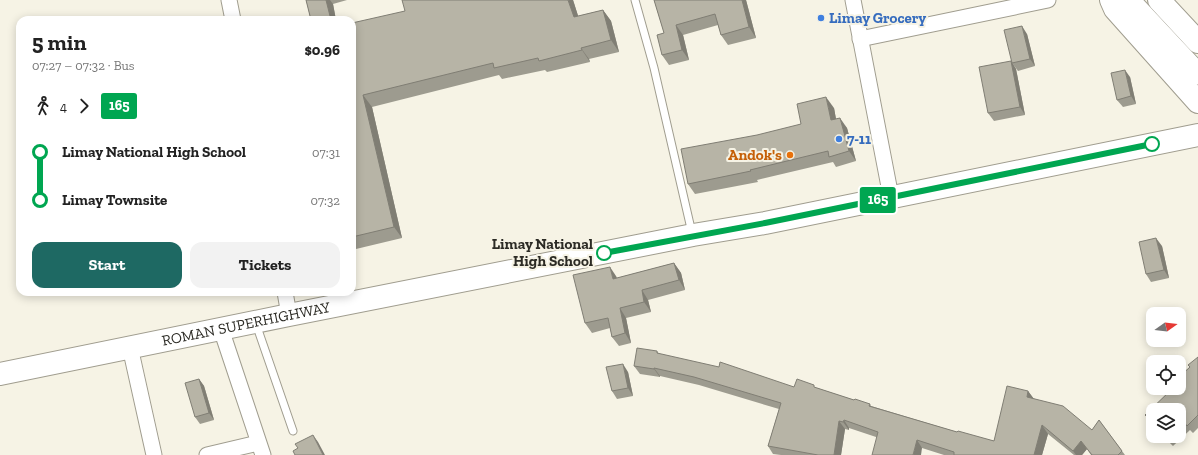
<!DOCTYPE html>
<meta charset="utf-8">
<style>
body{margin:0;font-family:"Zilla Slab",serif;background:#f2f2f2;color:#222;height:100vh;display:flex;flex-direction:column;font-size:15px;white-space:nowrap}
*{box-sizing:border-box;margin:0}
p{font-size:13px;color:#767676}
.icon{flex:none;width:22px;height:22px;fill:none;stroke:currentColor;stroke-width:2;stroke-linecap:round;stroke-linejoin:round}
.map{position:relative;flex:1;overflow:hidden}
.panel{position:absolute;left:16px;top:16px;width:340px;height:280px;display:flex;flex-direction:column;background:#fff;border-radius:12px;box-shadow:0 2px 10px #0003}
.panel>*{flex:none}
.badge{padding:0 8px;border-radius:3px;font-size:14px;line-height:26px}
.needle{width:26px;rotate:76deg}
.buttons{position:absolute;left:1146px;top:307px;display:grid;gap:8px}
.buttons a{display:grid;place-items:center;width:40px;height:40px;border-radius:8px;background:#fff;box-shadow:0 2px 10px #0003;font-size:20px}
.map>.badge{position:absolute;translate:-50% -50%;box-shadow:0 0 0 2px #fff}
.legs{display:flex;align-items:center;gap:6px;height:44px;padding:0 16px;font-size:13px}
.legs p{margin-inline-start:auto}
.overview{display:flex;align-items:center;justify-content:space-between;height:68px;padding:0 16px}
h1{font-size:22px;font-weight:800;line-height:30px}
.action{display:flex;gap:8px;margin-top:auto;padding:8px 16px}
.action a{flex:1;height:46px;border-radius:12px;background:#1e6963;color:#fff;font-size:16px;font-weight:800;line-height:46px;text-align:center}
.action a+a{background:#f2f2f2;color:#222}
ul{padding:0 16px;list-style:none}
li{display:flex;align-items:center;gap:14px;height:48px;font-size:15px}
li i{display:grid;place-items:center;width:6px;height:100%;margin:0 5px;background:currentColor}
li i::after{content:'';width:10px;height:10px;margin:-5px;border:3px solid;border-radius:50%;background:#fff}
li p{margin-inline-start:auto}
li:first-child i{background:linear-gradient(#0000 50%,currentColor 0)}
li:last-child i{background:linear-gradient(currentColor 50%,#0000 0)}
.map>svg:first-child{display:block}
</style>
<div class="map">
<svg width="1198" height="455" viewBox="0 0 1198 455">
<rect width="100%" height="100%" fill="#f6f3e5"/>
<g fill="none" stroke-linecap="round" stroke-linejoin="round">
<!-- lane casing -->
<g stroke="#a09d8f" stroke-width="9">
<g id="lane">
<path d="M635 0 654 68 692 233"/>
<path d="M256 324 293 431"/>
</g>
</g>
<!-- street casing -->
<g stroke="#a09d8f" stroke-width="17">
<g id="street">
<path d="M229 0 233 20"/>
<path d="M853 0 891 197"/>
<path d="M860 39 1048 0"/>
<path d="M285 292 289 315"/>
<path d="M221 329 263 455"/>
<path d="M130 347 154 455"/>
<path d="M207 455 258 443"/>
</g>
</g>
<!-- secondary casing -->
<g stroke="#a09d8f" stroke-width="23">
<path id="secondary" d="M1129 0 1198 74"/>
</g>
<!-- primary casing -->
<g stroke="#a09d8f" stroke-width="24">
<g id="primary">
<path d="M1111 0 1115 9 1198 102"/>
<path d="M1159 0 1198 42"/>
<path id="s1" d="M0 374 289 315 693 235 765 223 1198 135"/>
</g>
</g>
<!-- lane -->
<use href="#lane" stroke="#fff" stroke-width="7"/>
<!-- street -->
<use href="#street" stroke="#fff" stroke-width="15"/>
<!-- secondary -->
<use href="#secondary" stroke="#fff" stroke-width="21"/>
<!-- primary -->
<use href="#primary" stroke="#fff" stroke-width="22"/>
</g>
<!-- wall -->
<g fill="#9d9b8f">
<path d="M306 0H347L333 4 336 20H311Z"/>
<path d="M573 0 578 16 603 10 611 21 619 52 589 59 590 62 547 72 545 70 502 79 499 75 372 107 402 238 356 249 352 244V23Z"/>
<path d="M654 0H746L756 38 728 45 721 35 718 25 683 35 689 60 669 65 662 55 664 33Z"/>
<path d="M1027 34 1035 66 1018 71 1012 63Z"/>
<path d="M1011 61 1016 69 1025 115 994 121 988 113Z"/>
<path d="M1130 77 1136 104 1123 107 1117 100Z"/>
<path d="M834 108 836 119 847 128 856 161 836 167 833 162 757 180 758 182 695 194 688 184Z"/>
<path d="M1162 246 1169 278 1151 282 1146 274Z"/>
<path d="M674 263 681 273 685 290 648 300 651 312 626 318 631 343 619 346 612 337 610 328 592 333 585 323 616 276 617 278Z"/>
<path d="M657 351 659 354 794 387 817 388 854 400 870 404 871 406 957 432 994 441 1028 391 1033 398 1092 430 1099 420 1125 455H1091L1087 449 1082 455H1074L1048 434 1042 455H944L922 448 876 437 849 428V430L845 429 841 455H781L773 454 768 446 779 409 699 385 660 376V377L640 374 634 366Z"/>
<path d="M1198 357V428L1193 433 1190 430 1173 446 1163 436H1179V410H1153V425L1145 415 1179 388 1190 367Z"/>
<path d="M628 372 633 396 617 399 612 391Z"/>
<path d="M199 379 204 386 214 420 200 424 195 417Z"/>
</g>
<!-- shaded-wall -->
<g fill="#807e74">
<path d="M326 0H330L333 4 336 20H331Z"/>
<path d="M568 0H573L582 28 574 17Z"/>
<path d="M742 0H746L756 38 749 27Z"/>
<path d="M603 10 611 21 619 52 611 40Z"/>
<path d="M676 25 683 35 689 60 682 50Z"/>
<path d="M1022 26 1027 34 1035 66 1030 59Z"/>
<path d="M581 48 589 59 590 62 582 50Z"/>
<path d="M1011 61 1016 69 1025 115 1020 107Z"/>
<path d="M1125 70 1130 77 1136 104 1131 96Z"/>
<path d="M363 95 372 107 402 238 394 227Z"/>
<path d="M826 97 834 108 838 130 831 120Z"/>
<path d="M840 118 847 128 856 161 849 151Z"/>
<path d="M1156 238 1162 246 1169 278 1164 270Z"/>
<path d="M674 263 681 273 685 290 679 280Z"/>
<path d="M610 267 616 276 619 288 613 279Z"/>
<path d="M642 290 648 300 651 312 644 302Z"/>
<path d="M620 308 626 318 631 343 625 333Z"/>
<path d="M623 364 628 372 633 396 628 388Z"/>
<path d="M654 368 660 376V377L654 369Z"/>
<path d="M199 379 204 386 214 420 209 413Z"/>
<path d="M1028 391 1034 399 1027 397Z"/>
<path d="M844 420 849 428V430L843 422Z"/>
<path d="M839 421 845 429 841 455H834Z"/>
<path d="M1042 425 1048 434 1042 455H1034Z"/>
<path d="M313 435 318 442 325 455H323Z"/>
<path d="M917 440 922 448 921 455H913Z"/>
<path d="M1081 441 1087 449 1082 455H1076L1073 451Z"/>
</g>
<!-- building -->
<g fill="#b7b4a6" stroke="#807e74">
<path d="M306 0H326L331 20H311Z"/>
<path d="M402 0H568L574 17 603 10 611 40 581 48 582 50 539 61 538 58 494 68 493 63 363 95 394 227 352 237V23L405 11Z"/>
<path d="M654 0H742L749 27 721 35 715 14 676 25 682 50 662 55 657 35 664 33Z"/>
<path d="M1022 26 1030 59 1012 63 1004 30Z"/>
<path d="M1011 61 1020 107 988 113 979 67Z"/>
<path d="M1125 70 1131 96 1117 100 1111 73Z"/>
<path d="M826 97 831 120 840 118 849 151 829 157 828 151 750 170 751 171 688 184 681 149 757 135 801 124 797 104Z"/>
<path d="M1156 238 1164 270 1146 274 1139 242Z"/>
<path d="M674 263 679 280 642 290 644 302 620 308 625 333 612 337 608 318 585 323 573 275 610 267 613 279Z"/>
<path d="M637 348 657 351V353L719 367 720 362 794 387 797 379 814 385V387L854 400 855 399 870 404 869 406 957 432 958 431 994 441 1007 386 1028 391 1027 397 1063 406 1092 430 1099 420 1122 451 1118 455H1092L1081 441 1073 451 1042 425 1034 455H954V452L917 440 913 455H872L878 432 844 420 843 422 839 421 834 455H818L768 446 781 403 694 377 654 368V369L634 366Z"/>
<path d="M1198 357V415L1187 426 1184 422 1179 427V410H1153V423L1145 415 1173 388H1179V377L1190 367 1188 365Z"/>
<path d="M623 364 628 388 612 391 606 367Z"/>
<path d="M199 379 209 413 195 417 185 383Z"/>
<path d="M313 435 323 455H295L293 451 298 448 295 444Z"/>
<path d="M1165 436H1170L1167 438Z"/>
</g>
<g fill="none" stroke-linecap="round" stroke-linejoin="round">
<!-- line-1 casing -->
<g stroke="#fff" stroke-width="9">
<path id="line-1" d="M604 253 765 223 1152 144"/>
</g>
<!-- line-1 -->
<use href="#line-1" stroke="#00a651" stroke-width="6"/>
</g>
<!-- markers -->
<g fill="#3f7fe0" stroke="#f6f3e5" stroke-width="1.5">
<circle cx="821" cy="18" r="4"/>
<circle cx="839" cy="139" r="4"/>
</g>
<g fill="#fff" stroke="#00a651" stroke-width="2">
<circle cx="1152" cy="144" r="7"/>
<circle cx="604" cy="253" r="7"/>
</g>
<circle fill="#e8710a" stroke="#f6f3e5" stroke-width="1.5" cx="790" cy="155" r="4"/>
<g text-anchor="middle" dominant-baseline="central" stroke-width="4" stroke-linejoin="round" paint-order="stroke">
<!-- shop labels -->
<g font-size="15" font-weight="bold" fill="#366cbe" stroke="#f6f3e5" text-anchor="start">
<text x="829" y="18">Limay Grocery</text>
<text x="847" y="139">7-11</text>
</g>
<!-- food labels -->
<g font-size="15" font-weight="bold" fill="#c56008" stroke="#f6f3e5" text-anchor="end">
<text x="782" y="155">Andok's</text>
</g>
<!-- stop labels -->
<g font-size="15" font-weight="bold" fill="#2c2b25" stroke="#f6f3e5" text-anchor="end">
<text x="593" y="244">Limay National<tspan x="593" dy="17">High School</tspan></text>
</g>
<!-- street labels -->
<g font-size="15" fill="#2c2b25" stroke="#f6f3e5">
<text stroke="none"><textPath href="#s1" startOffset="251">ROMAN SUPERHIGHWAY</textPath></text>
</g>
</g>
</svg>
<div class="buttons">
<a><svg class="needle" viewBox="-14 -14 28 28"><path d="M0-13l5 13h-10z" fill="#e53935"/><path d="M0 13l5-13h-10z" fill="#767676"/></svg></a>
<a><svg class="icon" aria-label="locate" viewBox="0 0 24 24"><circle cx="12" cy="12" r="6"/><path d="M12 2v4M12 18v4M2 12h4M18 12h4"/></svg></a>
<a><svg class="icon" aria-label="layers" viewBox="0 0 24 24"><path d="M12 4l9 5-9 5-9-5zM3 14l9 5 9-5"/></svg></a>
</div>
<b class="badge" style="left:878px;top:200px;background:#00a651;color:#fff">165</b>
<section class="panel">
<div class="overview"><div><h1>5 min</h1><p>07:27 – 07:32 · Bus</p></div><b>$0.96</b></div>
<div class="legs"><svg class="icon" aria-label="walk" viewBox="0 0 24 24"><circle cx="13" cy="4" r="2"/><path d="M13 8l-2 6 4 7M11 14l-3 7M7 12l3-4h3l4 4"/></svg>4<svg class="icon" aria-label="forward" viewBox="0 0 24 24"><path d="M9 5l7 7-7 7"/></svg><b class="badge" style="background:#00a651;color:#fff">165</b></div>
<ul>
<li><i style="color:#00a651"></i><b>Limay National High School</b><p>07:31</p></li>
<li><i style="color:#00a651"></i><b>Limay Townsite</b><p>07:32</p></li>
</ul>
<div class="action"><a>Start</a><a>Tickets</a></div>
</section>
</div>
